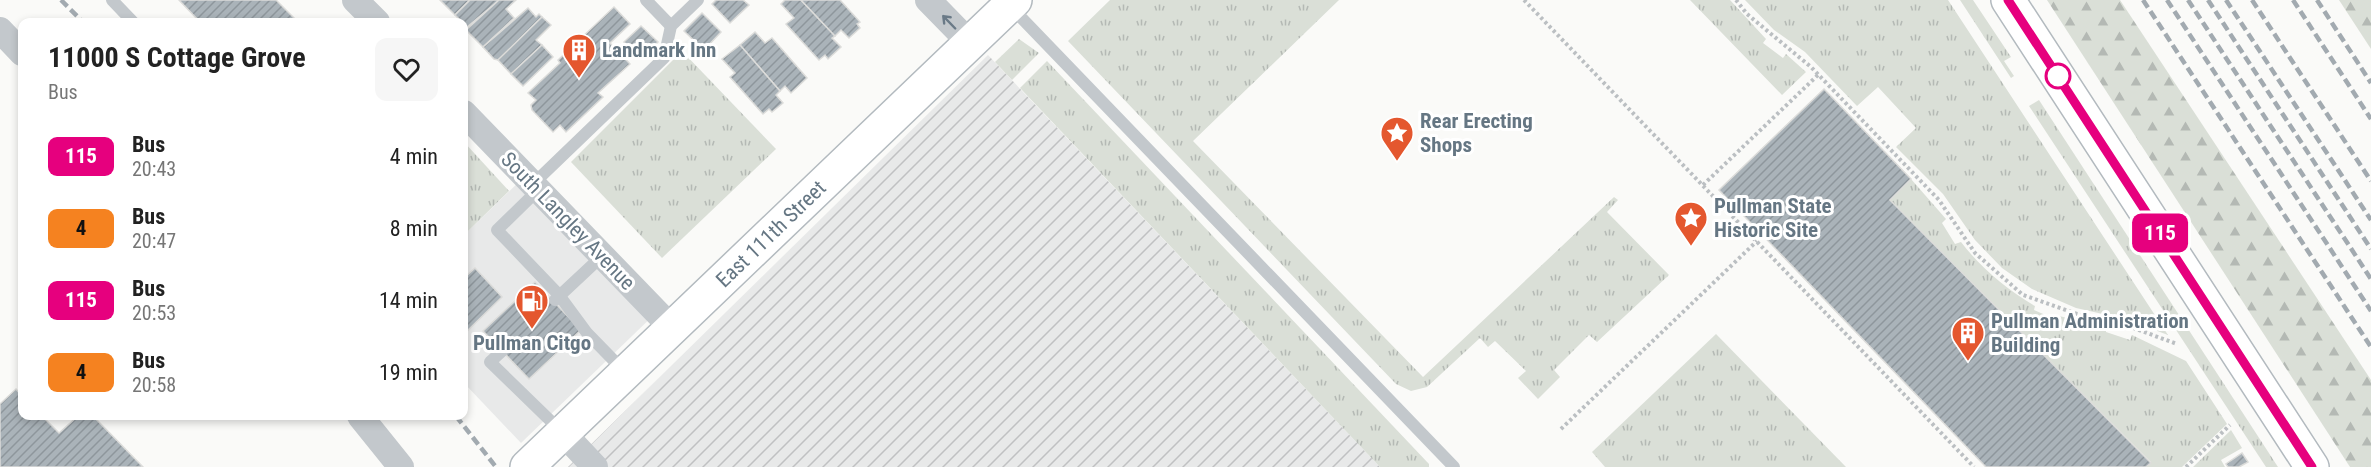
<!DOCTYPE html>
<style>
body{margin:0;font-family:"Roboto Condensed",sans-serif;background:#f6f6f6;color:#222;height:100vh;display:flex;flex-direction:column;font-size:22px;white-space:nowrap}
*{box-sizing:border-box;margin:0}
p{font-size:20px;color:#767676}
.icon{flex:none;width:33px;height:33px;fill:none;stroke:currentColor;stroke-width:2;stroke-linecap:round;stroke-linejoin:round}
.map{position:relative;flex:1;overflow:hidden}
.panel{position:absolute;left:18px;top:18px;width:450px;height:402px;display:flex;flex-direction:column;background:#fff;border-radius:12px;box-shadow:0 3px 9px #0003}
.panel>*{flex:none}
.badge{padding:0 12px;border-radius:9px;font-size:21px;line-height:39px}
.map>.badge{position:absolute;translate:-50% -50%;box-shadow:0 0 0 3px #fff}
.round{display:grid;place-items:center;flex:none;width:63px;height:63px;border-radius:12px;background:#f6f6f6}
.summary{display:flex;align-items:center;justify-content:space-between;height:102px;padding:0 30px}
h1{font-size:28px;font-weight:700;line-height:45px}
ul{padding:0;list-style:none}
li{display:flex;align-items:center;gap:18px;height:72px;padding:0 30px}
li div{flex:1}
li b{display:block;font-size:22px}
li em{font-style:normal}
li .badge{min-width:66px;font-weight:700;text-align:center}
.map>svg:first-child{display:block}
</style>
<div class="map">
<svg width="2371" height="467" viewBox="0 0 2371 467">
<defs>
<pattern id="industrial-furrows" width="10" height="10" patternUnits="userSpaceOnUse" patternTransform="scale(1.5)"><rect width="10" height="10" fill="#e8e9e9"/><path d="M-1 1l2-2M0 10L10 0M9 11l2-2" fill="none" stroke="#c0c1c2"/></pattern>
<pattern id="grass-tufts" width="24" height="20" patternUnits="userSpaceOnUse" patternTransform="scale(1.5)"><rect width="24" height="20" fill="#dadfd7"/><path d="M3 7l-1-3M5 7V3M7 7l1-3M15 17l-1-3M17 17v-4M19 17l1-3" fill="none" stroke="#b4b9b4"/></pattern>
<pattern id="forest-firs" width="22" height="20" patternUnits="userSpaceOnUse" patternTransform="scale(1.5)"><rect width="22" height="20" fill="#dadfd7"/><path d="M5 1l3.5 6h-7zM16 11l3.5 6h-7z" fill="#b4b9b4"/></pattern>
<pattern id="building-hatch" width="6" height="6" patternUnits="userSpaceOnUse" patternTransform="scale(1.5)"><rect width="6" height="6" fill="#aab3b9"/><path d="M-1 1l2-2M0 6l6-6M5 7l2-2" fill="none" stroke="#8e969c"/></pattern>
</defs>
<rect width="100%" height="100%" fill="#fafaf8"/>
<!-- built -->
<path fill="#e8e9e9" d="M527 174 659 310 521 443 464 383V235Z"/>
<!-- industrial -->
<path fill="url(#industrial-furrows)" d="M988 55 1380 467H568Z"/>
<!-- grass -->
<g fill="url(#grass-tufts)">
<path d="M1110 0H1339L1193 141 1423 377 1614 197 1618 200 1607 212 1669 275 1597 342 1589 335 1554 370 1560 377 1538 399 1518 378 1526 371 1495 341 1488 347 1480 338 1427 387 1411 391 1396 384 1068 41Z"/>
<path d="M1690 0H1730L1766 39 1763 43 1783 58 1786 54 1806 72 1782 95Z"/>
<path d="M1745 0H1948L2168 335 2125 319 2076 308 2032 289 2002 268 1975 240 1943 194 1896 147 1916 128 1878 87 1857 106 1805 52 1774 30Z"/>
<path d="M1960 0H1973L2011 57 2004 61 2014 76 2011 78Z"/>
<path d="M1019 39 1039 53 1012 80 995 62Z"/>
<path d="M682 51 776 149 662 258 571 162Z"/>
<path d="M1047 61 1429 464V467H1380L1020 88Z"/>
<path d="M2039 100 2278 467H2266L2029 106Z"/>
<path d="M464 142 509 191 464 235Z"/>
<path d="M1911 179 1946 219 1942 223 1955 244 1961 242C1982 269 2005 288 2035 306L2034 310 2057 320 2059 316 2106 327V332L2130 340 2132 335 2186 361 2227 424 2182 467H2146L2151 462 1890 200Z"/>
<path d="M1716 334 1846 467H1605L1592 452Z"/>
<path d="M2231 430 2242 448 2221 460 2225 467H2193Z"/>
</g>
<!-- forest -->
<g fill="url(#forest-firs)">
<path d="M2047 0H2120L2371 380V467H2350Z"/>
<path d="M2339 0H2371V49Z"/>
</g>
<!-- building -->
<g fill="url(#building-hatch)" stroke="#dcdcda" stroke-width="1.5">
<path d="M179 0H276L298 22H200Z"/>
<path d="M440 0H470L455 15Z"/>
<path d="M470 0H497L498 1 467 27 455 15Z"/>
<path d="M516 0 506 9 514 18 483 47 466 30 499 0Z"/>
<path d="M716 0H743L749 5 730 23 712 4Z"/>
<path d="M785 0H801L835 36 832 38 841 47 828 59 825 55 819 60 786 24 794 18 781 4Z"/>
<path d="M801 0H840L860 22 857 24 860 28 849 38 841 30 835 36Z"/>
<path d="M614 7 630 24 610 43 630 64 598 93 603 97 566 132 560 125 553 132 532 110 531 105 536 100 528 93 560 63 558 60Z"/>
<path d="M528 8 536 17 539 14 542 17 498 60 494 59 483 47Z"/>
<path d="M702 13 721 32 704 50 684 31Z"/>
<path d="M542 17 551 25 536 40 542 45 511 74 498 60Z"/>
<path d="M641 26 658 42 640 59 624 42Z"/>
<path d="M755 32 765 43 772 38 807 78 791 93 785 86 780 91 740 45Z"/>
<path d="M542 45 553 57 523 86 511 74Z"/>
<path d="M740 45 780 91 776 95 783 103 772 112 769 109 763 114 730 77 735 73 722 59Z"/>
<path d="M1824 89 1911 179 1890 200 2151 463 2146 467H1986L1719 190Z"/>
<path d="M475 268 502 297 464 334V278Z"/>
<path d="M535 282 581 330 529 379 483 331Z"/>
<path d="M16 389 22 396V416H42L59 433 78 416H93L143 467H0V404Z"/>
<path d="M2242 453 2248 462 2239 467H2228L2226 464Z"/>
</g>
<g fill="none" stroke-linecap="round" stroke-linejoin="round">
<!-- secondary casing -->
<g stroke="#b3babf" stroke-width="36">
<g id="secondary">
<path d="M2008 0 2312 467"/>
<path d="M527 467 1015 0"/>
</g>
</g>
<!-- path -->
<g stroke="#bbbfc2" stroke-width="4" stroke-dasharray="3 3" stroke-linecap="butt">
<path d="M1524 0 1974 467"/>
<path d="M1736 0 1747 14 1811 67 1939 200 1975 253 2023 295 2077 314 2128 326 2177 344"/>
<path d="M1703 185 1818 75"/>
<path d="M1561 429 1757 241"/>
<path d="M2186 467 2230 425"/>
</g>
<!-- lane -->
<g stroke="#c3c8cc" stroke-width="12">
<path d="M112 0 133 22"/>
<path d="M646 0 671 26"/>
<path d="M1010 6 1454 467"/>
<path d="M533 184 664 58 671 26 698 0"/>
<path d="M538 190 497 230 559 295 587 333 625 372"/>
<path d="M555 300 602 256"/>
<path d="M502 351 490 362 561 431"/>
</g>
<!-- street -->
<g stroke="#c3c8cc" stroke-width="26">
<path d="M355 0 377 22"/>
<path d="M928 0 970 43"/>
<path d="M0 30 22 53"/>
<path d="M464 113 672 328"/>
<path d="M360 416 401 467"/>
<path d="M563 433 595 467"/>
</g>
<!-- secondary -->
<use href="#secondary" stroke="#fff" stroke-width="33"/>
<!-- rail -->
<g stroke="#a2aab0" stroke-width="4.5" stroke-dasharray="9 4.5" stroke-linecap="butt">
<path d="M61 0 83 22"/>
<path d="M2143 0 2371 347"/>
<path d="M2167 0 2371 311"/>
<path d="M2188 0 2371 279"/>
<path d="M2208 0 2371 249"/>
<path d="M2226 0 2371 220"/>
<path d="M2252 0 2371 181"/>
<path d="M2293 0 2371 119"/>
<path d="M2317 0 2371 83"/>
<path d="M456 416 496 467"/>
</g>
</g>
<!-- one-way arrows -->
<defs><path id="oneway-shaft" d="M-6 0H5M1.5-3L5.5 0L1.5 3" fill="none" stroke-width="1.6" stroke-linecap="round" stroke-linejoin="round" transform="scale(1.5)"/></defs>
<use stroke="#6a7a87" href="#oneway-shaft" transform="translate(949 22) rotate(-134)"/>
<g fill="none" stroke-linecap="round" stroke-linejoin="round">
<!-- line casing -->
<g stroke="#fff" stroke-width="14">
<path id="line" d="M2008 0 2312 467"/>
</g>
<!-- line -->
<use href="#line" stroke="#e6007e" stroke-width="9"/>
</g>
<!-- icons -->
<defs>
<g id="building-pin" transform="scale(1.725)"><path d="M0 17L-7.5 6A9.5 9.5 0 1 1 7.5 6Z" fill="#e4572e" stroke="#fff"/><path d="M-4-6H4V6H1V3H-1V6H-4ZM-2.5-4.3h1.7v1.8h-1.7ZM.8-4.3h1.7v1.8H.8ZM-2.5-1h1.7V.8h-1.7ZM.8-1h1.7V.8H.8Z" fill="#fff"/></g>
<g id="sight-pin" transform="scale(1.725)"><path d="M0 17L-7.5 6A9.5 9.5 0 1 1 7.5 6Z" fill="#e4572e" stroke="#fff"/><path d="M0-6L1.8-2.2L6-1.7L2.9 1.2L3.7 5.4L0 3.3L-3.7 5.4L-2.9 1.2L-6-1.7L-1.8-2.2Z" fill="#fff"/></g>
<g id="fuel-pin" transform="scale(1.725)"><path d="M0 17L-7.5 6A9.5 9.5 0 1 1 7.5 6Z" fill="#e4572e" stroke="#fff"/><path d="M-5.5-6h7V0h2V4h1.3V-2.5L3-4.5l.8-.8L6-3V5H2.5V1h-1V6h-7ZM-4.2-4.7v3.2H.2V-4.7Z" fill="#fff"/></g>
</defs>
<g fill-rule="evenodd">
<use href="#building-pin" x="579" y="50"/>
<use href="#sight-pin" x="1397" y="133"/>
<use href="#sight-pin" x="1691" y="218"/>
<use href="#fuel-pin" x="532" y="301"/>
<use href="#building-pin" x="1968" y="333"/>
</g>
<!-- markers -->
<circle fill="#fff" stroke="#e6007e" stroke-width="3" cx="2058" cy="76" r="12"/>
<g text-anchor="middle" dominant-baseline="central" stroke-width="6" stroke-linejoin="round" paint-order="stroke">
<!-- poi labels -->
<g font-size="21" font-weight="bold" fill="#657683" stroke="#fff" text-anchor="start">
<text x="602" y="50">Landmark Inn</text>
<text x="1420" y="121">Rear Erecting<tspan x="1420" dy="24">Shops</tspan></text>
<text x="1714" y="206">Pullman State<tspan x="1714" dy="24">Historic Site</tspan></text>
<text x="1991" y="321">Pullman Administration<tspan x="1991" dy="24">Building</tspan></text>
<text x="532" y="343" text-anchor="middle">Pullman Citgo</text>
</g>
<!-- street labels -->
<g font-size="21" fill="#657683" stroke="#fff">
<text transform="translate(568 221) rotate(46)">South Langley Avenue</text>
<text transform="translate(771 234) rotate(-44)">East 111th Street</text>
</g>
</g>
</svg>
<b class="badge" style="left:2160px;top:233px;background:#e6007e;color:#fff">115</b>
<section class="panel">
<div class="summary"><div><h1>11000 S Cottage Grove</h1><p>Bus</p></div><a class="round"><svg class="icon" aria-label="heart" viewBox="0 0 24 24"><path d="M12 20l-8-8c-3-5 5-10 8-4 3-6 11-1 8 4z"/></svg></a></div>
<ul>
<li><span class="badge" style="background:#e6007e;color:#fff">115</span><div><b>Bus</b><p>20:43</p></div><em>4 min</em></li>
<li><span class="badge" style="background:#f58220;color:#111">4</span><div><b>Bus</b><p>20:47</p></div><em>8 min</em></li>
<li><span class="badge" style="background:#e6007e;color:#fff">115</span><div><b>Bus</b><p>20:53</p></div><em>14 min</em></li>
<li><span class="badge" style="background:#f58220;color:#111">4</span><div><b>Bus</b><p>20:58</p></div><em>19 min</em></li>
</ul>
</section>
</div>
